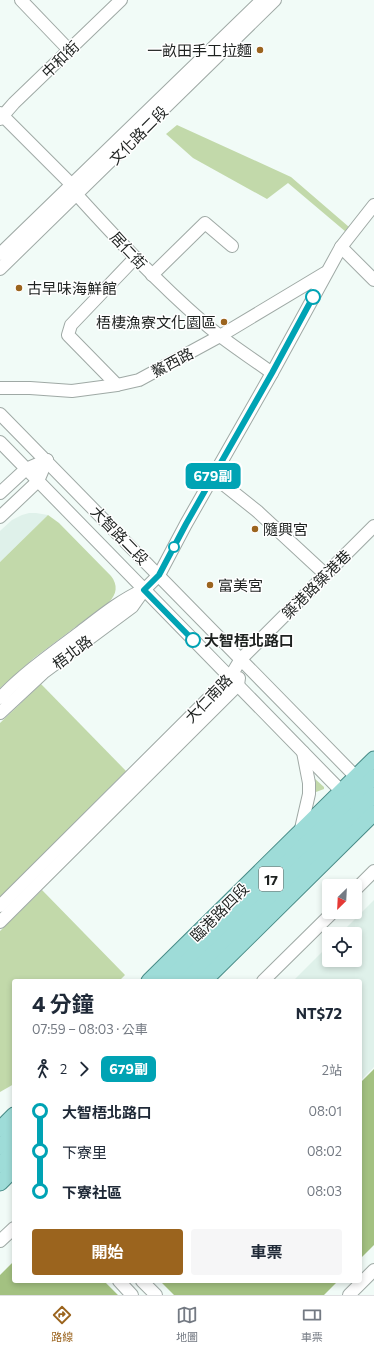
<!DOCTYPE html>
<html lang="zh-TW">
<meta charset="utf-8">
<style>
body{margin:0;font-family:Commissioner,"Noto Sans TC",sans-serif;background:#f6f6f7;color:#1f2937;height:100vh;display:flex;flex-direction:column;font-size:15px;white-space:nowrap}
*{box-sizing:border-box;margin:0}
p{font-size:13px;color:#747a83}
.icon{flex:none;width:22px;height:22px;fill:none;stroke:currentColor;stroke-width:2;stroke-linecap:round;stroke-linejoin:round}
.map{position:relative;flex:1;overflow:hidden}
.details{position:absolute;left:12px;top:979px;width:350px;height:304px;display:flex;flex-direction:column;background:#fff;border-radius:4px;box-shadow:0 2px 6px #0003}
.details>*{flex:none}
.badge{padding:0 8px;border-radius:6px;font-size:14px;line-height:26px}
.needle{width:26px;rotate:204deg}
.fabs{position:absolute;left:322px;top:879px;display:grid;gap:8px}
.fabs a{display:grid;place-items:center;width:40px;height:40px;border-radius:4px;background:#fff;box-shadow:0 2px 6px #0003;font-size:20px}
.map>.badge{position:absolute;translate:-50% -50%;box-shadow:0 0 0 2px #fff}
.legs{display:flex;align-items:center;gap:6px;height:44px;padding:0 20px;font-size:13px}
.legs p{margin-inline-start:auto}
.headline{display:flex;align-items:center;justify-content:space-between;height:68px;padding:0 20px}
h1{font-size:22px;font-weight:700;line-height:30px}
.button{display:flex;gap:8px;margin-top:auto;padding:8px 20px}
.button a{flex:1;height:46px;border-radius:4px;background:#9b641e;color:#fff;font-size:16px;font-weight:700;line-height:46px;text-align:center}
.button a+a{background:#f6f6f7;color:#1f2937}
ul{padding:0 20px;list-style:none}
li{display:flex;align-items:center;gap:14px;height:40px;font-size:15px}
li i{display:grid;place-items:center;width:6px;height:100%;margin:0 5px;background:currentColor}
li i::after{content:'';width:10px;height:10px;margin:-5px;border:3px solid;border-radius:50%;background:#fff}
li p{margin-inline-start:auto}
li:first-child i{background:linear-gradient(#0000 50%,currentColor 0)}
li:last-child i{background:linear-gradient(currentColor 50%,#0000 0)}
.tabs{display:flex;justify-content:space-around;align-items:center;height:56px;border-top:1px solid #e0e1e3;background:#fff;font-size:11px;color:#747a83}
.tabs a{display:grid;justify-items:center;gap:2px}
.tabs .selected{color:#9b641e}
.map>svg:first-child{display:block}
</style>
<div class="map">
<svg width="374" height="1295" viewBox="0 0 374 1295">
<rect width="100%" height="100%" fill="#f1fbf7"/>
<!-- built -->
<g fill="#dff1ea">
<path d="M29 513H36L48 515 0 562V531L12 520 22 515Z"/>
<path d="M374 900V1067L360 1081V981H293L329 945V960H355V934H340Z"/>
</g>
<!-- green -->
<g fill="#c2d9aa">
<path d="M177 125 291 177 349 227 346 232 288 183 267 199 193 158 166 134Z"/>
<path d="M48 515 59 523 111 576C118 585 117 594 109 602L34 658 0 688V562Z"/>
<path d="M41 684 126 771 0 897V723Z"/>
<path d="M314 778 324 787V789L316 792Z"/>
<path d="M42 890 125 975 119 981H14V1084L0 1092V931Z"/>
</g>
<!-- forest -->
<g fill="#a3c181">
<path d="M374 1069V1245L360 1259V1083Z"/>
<path d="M14 1261V1281H104L118 1295H0V1275Z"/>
<path d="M160 1281H338L324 1295H174Z"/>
</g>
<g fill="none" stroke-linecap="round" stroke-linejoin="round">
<!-- minor casing -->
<g stroke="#9fa9a5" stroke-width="14">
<g id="minor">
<path d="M21 0 69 50"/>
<path d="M0 113 72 185 77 195C117 239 158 283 203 322 224 341 249 356 272 373"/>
<path d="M0 119 14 103 121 0"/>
<path d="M341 247 374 280"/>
<path d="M0 254 262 0"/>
<path d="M0 269 275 0"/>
<path d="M152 275 205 223 232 246"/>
<path d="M117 385 68 335 71 325 135 258"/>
<path d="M0 388H30L72 391 117 385 139 380 220 336 325 273"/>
<path d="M0 414 362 783"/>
<path d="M0 442 347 797"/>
<path d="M213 476 257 511 325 574"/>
<path d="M0 493 26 469 47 460"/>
<path d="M0 517 38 481 47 460"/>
<path d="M0 698C24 673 51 654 79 633 100 617 119 601 143 590"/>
<path d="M0 713 43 673 132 607 144 590 159 575 186 524 272 373 341 247 374 205"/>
<path d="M300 833 309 794V783L303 752"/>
<path d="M355 890 374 871"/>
<path d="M0 906 230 677 241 659 374 526"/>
<path d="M0 922 238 685 239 678"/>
<path d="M263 981 333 912"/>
<path d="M0 1241 14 1228"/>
<path d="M119 1281 132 1295"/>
<path d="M142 1281 156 1295"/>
<path d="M349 1295 374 1270"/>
</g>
</g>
<!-- major casing -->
<g stroke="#488b87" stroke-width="17">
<g id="major">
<path d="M149 981 374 759"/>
<path d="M168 981 374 777"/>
<path d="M186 981 374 795"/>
<path d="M204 981 374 813"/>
<path d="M0 1129 14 1115"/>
<path d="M0 1147 14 1133"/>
<path d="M0 1165 14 1151"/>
<path d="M0 1183 14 1169"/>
</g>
</g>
<!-- minor -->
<use href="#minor" stroke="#fff" stroke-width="12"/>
<!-- major -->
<use href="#major" stroke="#9edcd8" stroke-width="15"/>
</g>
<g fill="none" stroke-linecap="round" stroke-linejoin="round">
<!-- line-1 casing -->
<g stroke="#fff" stroke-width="9">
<path id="line-1" d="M193 640 144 590 159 575 186 524 272 373 313 297"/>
</g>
<!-- line-1 -->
<use href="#line-1" stroke="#00a3b4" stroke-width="6"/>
</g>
<!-- markers -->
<g fill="#9b641e" stroke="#fff" stroke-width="1.5">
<circle cx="260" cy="50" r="4"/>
<circle cx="19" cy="288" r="4"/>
<circle cx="224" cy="322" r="4"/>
<circle cx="255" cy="529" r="4"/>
<circle cx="210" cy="585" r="4"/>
</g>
<g fill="#fff" stroke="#00a3b4" stroke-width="2">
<circle cx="313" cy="297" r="7"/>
<circle cx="174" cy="547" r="5"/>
<circle cx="193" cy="640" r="7"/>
</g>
<g text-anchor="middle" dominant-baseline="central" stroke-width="3" stroke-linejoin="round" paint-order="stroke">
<!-- shield labels -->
<rect fill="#fff" stroke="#626463" stroke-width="1" x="259" y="867" width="24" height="24" rx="3"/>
<g font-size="14" font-weight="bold" fill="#1e2220">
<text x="271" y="879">17</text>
</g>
<!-- poi labels -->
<g font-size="15" fill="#1e2220" stroke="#fff" text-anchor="start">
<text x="252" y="50" text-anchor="end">一畝田手工拉麵</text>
<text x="27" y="288">古早味海鮮館</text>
<text x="216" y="322" text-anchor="end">梧棲漁寮文化園區</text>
<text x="263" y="529">隨興宮</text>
<text x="218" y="585">富美宮</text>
</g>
<!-- street labels -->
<g font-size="15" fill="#1e2220" stroke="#fff">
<text transform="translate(60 59) rotate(-44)">中和街</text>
<text transform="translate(138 135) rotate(-45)">文化路二段</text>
<text transform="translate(129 250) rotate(47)">居仁街</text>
<text transform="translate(172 362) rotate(-28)">鰲西路</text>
<text transform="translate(120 535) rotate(46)">大智路二段</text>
<text transform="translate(316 584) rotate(-45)">築港路築港巷</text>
<text transform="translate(72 652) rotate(-37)">梧北路</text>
<text transform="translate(208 698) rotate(-46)">大仁南路</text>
<text transform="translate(219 912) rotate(-45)">臨港路四段</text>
</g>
<!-- stop labels -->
<g font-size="15" font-weight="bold" fill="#1e2220" stroke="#fff" text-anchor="start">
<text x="204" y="640">大智梧北路口</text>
</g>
</g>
</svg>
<div class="fabs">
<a><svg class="needle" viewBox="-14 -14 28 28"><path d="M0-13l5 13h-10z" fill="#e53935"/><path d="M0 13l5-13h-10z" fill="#747a83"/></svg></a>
<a><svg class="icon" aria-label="locate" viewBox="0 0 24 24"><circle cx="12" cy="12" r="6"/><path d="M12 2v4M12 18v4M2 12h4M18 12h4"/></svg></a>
</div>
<b class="badge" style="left:213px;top:476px;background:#00a3b4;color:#fff">679副</b>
<section class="details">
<div class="headline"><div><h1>4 分鐘</h1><p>07:59 – 08:03 · 公車</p></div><b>NT$72</b></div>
<div class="legs"><svg class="icon" aria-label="walk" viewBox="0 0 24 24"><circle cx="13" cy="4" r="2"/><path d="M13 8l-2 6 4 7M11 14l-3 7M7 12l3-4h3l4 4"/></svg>2<svg class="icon" aria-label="forward" viewBox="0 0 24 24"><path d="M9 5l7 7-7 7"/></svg><b class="badge" style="background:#00a3b4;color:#fff">679副</b><p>2站</p></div>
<ul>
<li><i style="color:#00a3b4"></i><b>大智梧北路口</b><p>08:01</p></li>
<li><i style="color:#00a3b4"></i><span>下寮里</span><p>08:02</p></li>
<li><i style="color:#00a3b4"></i><b>下寮社區</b><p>08:03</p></li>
</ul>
<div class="button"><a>開始</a><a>車票</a></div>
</section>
</div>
<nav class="tabs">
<a class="selected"><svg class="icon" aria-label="directions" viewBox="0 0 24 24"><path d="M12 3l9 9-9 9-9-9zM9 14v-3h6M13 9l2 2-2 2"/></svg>路線</a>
<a><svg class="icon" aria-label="map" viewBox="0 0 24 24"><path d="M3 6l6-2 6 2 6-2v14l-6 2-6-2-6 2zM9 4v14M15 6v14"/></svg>地圖</a>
<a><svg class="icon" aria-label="tickets" viewBox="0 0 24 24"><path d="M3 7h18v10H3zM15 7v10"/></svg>車票</a>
</nav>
